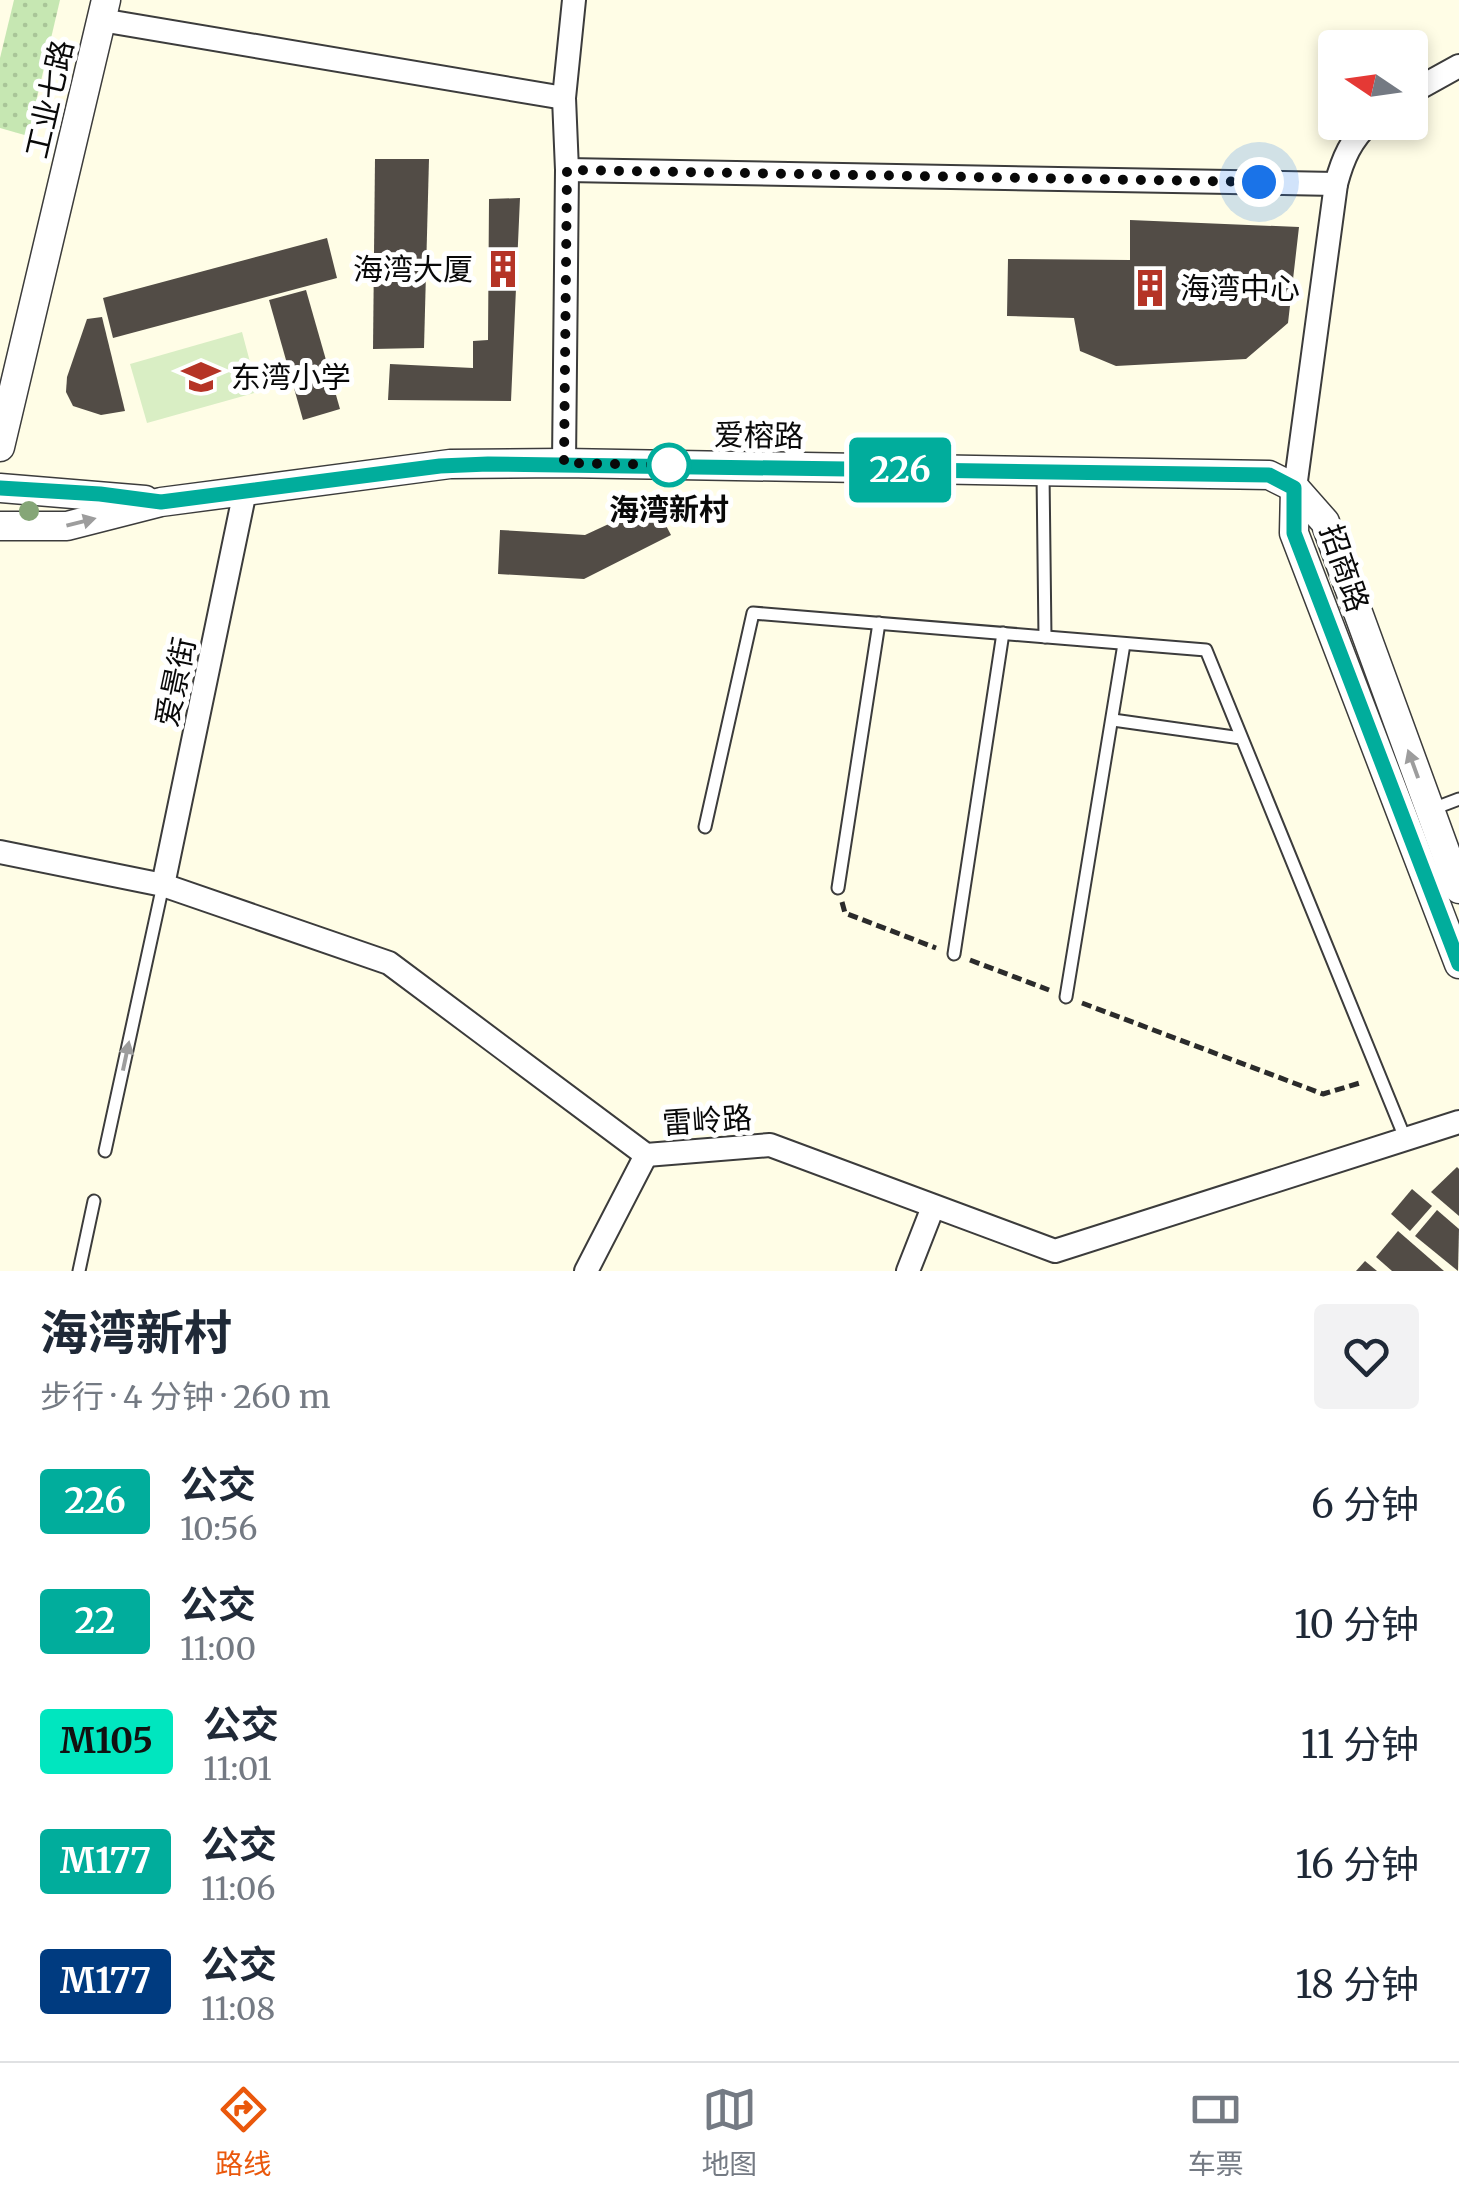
<!DOCTYPE html>
<html lang="zh">
<meta charset="utf-8">
<style>
body{margin:0;font-family:Merriweather,"Noto Sans SC",serif;background:#f2f2f3;color:#1f2937;height:100vh;display:flex;flex-direction:column;font-size:38px;white-space:nowrap}
*{box-sizing:border-box;margin:0}
p{font-size:32px;color:#747a83}
.icon{flex:none;width:55px;height:55px;fill:none;stroke:currentColor;stroke-width:2;stroke-linecap:round;stroke-linejoin:round}
.map{position:relative;height:1271px;overflow:hidden}
.sheet{display:flex;flex-direction:column;background:#fff;flex:1}
.sheet>*{flex:none}
.badge{padding:0 20px;border-radius:8px;font-size:35px;line-height:65px}
.needle{width:65px;rotate:283deg}
.buttons{position:absolute;left:1318px;top:30px;display:grid;gap:20px}
.buttons a{display:grid;place-items:center;width:110px;height:110px;border-radius:10px;background:#fff;box-shadow:0 5px 15px #0003;font-size:50px}
.you{position:absolute;width:50px;height:50px;margin:-25px;border:8px solid #fff;border-radius:50%;background:#1a73e8;box-shadow:0 0 0 15px #1a73e833}
.map>.badge{position:absolute;translate:-50% -50%;box-shadow:0 0 0 5px #fff}
.round{display:grid;place-items:center;flex:none;width:105px;height:105px;border-radius:10px;background:#f2f2f3}
.headline{display:flex;align-items:center;justify-content:space-between;height:170px;padding:0 40px}
h1{font-size:48px;font-weight:700;line-height:75px}
ul{padding:0;list-style:none}
li{display:flex;align-items:center;gap:30px;height:120px;padding:0 40px}
li div{flex:1}
li b{display:block;font-size:38px}
li em{font-style:normal}
li .badge{min-width:110px;font-weight:700;text-align:center}
.dock{display:flex;justify-content:space-around;align-items:center;height:140px;border-top:2px solid #e0e1e3;background:#fff;font-size:28px;color:#747a83}
.dock a{display:grid;justify-items:center;gap:5px}
.dock .on{color:#ea580c}
.map>svg:first-child{display:block}
</style>
<div class="map">
<svg width="1459" height="1271" viewBox="0 0 1459 1271">
<defs>
<pattern id="green-dots" width="8" height="8" patternUnits="userSpaceOnUse" patternTransform="scale(2.5)"><rect width="8" height="8" fill="#c6e7b2"/><path d="M2 2h.1M6 6h.1" fill="none" stroke="#a9c598" stroke-width="1.8" stroke-linecap="round"/></pattern>
</defs>
<rect width="100%" height="100%" fill="#fffde6"/>
<!-- green -->
<path fill="url(#green-dots)" d="M14 0H60L28 136 0 128V58Z"/>
<!-- pitch -->
<path fill="#d9eec4" d="M242 332 258 392 147 423 130 364Z"/>
<!-- building -->
<g fill="#524c46">
<path d="M375 159H429L424 348 373 349Z"/>
<path d="M520 198 511 401 388 400 390 364 473 368V341L488 340 489 199Z"/>
<path d="M1130 220 1299 227 1288 323 1246 359 1116 366 1080 351 1074 318 1007 316 1008 259 1130 260Z"/>
<path d="M327 238 337 278 113 338 103 298Z"/>
<path d="M306 290 340 409 303 420 269 300Z"/>
<path d="M102 317 125 411 101 415 73 406 66 392 67 377 87 319Z"/>
<path d="M654 503 671 535 584 579 498 574 500 530 585 535Z"/>
<path d="M1457 1167 1459 1169V1216L1431 1192Z"/>
<path d="M1412 1189 1432 1206 1410 1231 1391 1214Z"/>
<path d="M1437 1210 1459 1229 1458 1271 1415 1236Z"/>
<path d="M1398 1231 1444 1271H1392L1376 1257Z"/>
<path d="M1365 1261 1377 1271H1356Z"/>
</g>
<g fill="none" stroke-linecap="round" stroke-linejoin="round">
<!-- service casing -->
<g stroke="#3c3c3c" stroke-width="15">
<g id="service">
<path d="M1043 473 1045 637"/>
<path d="M1113 720 1241 738"/>
<path d="M1430 810 1459 799"/>
<path d="M705 827 753 613 1206 650 1405 1138"/>
<path d="M838 888 879 623"/>
<path d="M954 954 1003 633"/>
<path d="M1066 997 1124 644"/>
<path d="M105 1151 163 885"/>
<path d="M79 1271 94 1201"/>
</g>
</g>
<!-- minor casing -->
<g stroke="#3c3c3c" stroke-width="26">
<g id="minor">
<path d="M101 20 564 98"/>
<path d="M1410 93 1459 66"/>
<path d="M567 170 1336 184"/>
<path d="M564 463 567 170 564 98 574 0"/>
<path d="M1295 488 1336 184C1343 158 1351 140 1370 122"/>
<path d="M0 852 163 885 389 963 646 1155 770 1145 1055 1251 1459 1122"/>
<path d="M163 885 245 491"/>
<path d="M586 1271 646 1155"/>
<path d="M908 1271 933 1207"/>
</g>
</g>
<!-- tertiary casing -->
<g stroke="#3c3c3c" stroke-width="31">
<g id="tertiary">
<path d="M0 447 106 0"/>
<path d="M0 488 145 500"/>
<path d="M1295 488 1294 533 1459 964"/>
<path d="M0 526H67L161 502 450 464 564 463 1269 475 1295 488 1325 522 1459 889"/>
</g>
</g>
<!-- path -->
<g stroke="#2b2b2b" stroke-width="5" stroke-dasharray="10 5" stroke-linecap="butt">
<path d="M842 902 845 913 936 948"/>
<path d="M970 960 1049 990"/>
<path d="M1082 1003 1323 1094 1363 1082"/>
</g>
<!-- service -->
<use href="#service" stroke="#fff" stroke-width="11"/>
<!-- minor -->
<use href="#minor" stroke="#fff" stroke-width="22"/>
<!-- tertiary -->
<use href="#tertiary" stroke="#fff" stroke-width="28"/>
</g>
<!-- trees -->
<circle fill="#85a677" cx="29" cy="511" r="10"/>
<!-- one-way arrows -->
<defs><path id="oneway-solid" d="M-6-.8H1V-3.2L6.5 0L1 3.2V.8H-6Z" transform="scale(2.5)"/></defs>
<g fill="#9d9d9d">
<use href="#oneway-solid" transform="translate(81 522) rotate(-14)"/>
<use href="#oneway-solid" transform="translate(1413 764) rotate(-110)"/>
<use href="#oneway-solid" transform="translate(126 1056) rotate(-78)"/>
</g>
<g fill="none" stroke-linecap="round" stroke-linejoin="round">
<!-- line casing -->
<g stroke="#fff" stroke-width="22">
<path id="line" d="M0 488 100 494 161 502 440 466 488 464 1269 475 1294 488V533L1459 964"/>
</g>
<!-- line -->
<use href="#line" stroke="#01ad9c" stroke-width="15"/>
<!-- walk -->
<path stroke="#090909" stroke-width="10" stroke-dasharray="0 18" d="M669 465 564 463 567 170 1259 182"/>
</g>
<!-- icons -->
<defs>
<g id="building-bare" transform="scale(3)"><path d="M-4-6H4V6H1V3H-1V6H-4ZM-2.5-4.3h1.7v1.8h-1.7ZM.8-4.3h1.7v1.8H.8ZM-2.5-1h1.7V.8h-1.7ZM.8-1h1.7V.8H.8Z" fill="#b53426" stroke="#fff" stroke-width="2.5" paint-order="stroke"/></g>
<g id="school-bare" transform="scale(3)"><path d="M0-5L7-2L0 1L-7-2ZM-4 1L0 2.5L4 1V4Q0 6-4 4Z" fill="#b53426" stroke="#fff" stroke-width="2.5" paint-order="stroke"/></g>
</defs>
<g fill-rule="evenodd">
<use href="#building-bare" x="503" y="269"/>
<use href="#building-bare" x="1150" y="288"/>
<use href="#school-bare" x="201" y="377"/>
</g>
<!-- markers -->
<circle fill="#fff" stroke="#01ad9c" stroke-width="5" cx="669" cy="465" r="20"/>
<g text-anchor="middle" dominant-baseline="central" stroke-width="10" stroke-linejoin="round" paint-order="stroke">
<!-- street labels -->
<g font-size="30" fill="#090909" stroke="#fff">
<text transform="translate(49 99) rotate(-77)">工业七路</text>
<text transform="translate(759 435) rotate(1)">爱榕路</text>
<text transform="translate(1345 568) rotate(71)">招商路</text>
<text transform="translate(175 682) rotate(-78)">爱景街</text>
<text transform="translate(707 1120) rotate(-4)">雷岭路</text>
</g>
<!-- poi labels -->
<g font-size="30" fill="#090909" stroke="#fff" text-anchor="start">
<text x="473" y="269" text-anchor="end">海湾大厦</text>
<text x="1180" y="288">海湾中心</text>
<text x="231" y="377">东湾小学</text>
</g>
<!-- stop labels -->
<g font-size="30" font-weight="bold" fill="#090909" stroke="#fff">
<text x="669" y="509">海湾新村</text>
</g>
</g>
</svg>
<div class="buttons">
<a><svg class="needle" viewBox="-14 -14 28 28"><path d="M0-13l5 13h-10z" fill="#e53935"/><path d="M0 13l5-13h-10z" fill="#747a83"/></svg></a>
</div>
<div class="you" style="left:1259px;top:182px"></div>
<b class="badge" style="left:900px;top:470px;background:#01ad9c;color:#fff">226</b>
</div>
<section class="sheet">
<div class="headline"><div><h1>海湾新村</h1><p>步行 · 4 分钟 · 260 m</p></div><a class="round"><svg class="icon" aria-label="heart" viewBox="0 0 24 24"><path d="M12 20l-8-8c-3-5 5-10 8-4 3-6 11-1 8 4z"/></svg></a></div>
<ul>
<li><span class="badge" style="background:#01ad9c;color:#fff">226</span><div><b>公交</b><p>10:56</p></div><em>6 分钟</em></li>
<li><span class="badge" style="background:#01ad9c;color:#fff">22</span><div><b>公交</b><p>11:00</p></div><em>10 分钟</em></li>
<li><span class="badge" style="background:#00e6bf;color:#111">M105</span><div><b>公交</b><p>11:01</p></div><em>11 分钟</em></li>
<li><span class="badge" style="background:#01ad9c;color:#fff">M177</span><div><b>公交</b><p>11:06</p></div><em>16 分钟</em></li>
<li><span class="badge" style="background:#003b80;color:#fff">M177</span><div><b>公交</b><p>11:08</p></div><em>18 分钟</em></li>
</ul>
</section>
<nav class="dock">
<a class="on"><svg class="icon" aria-label="directions" viewBox="0 0 24 24"><path d="M12 3l9 9-9 9-9-9zM9 14v-3h6M13 9l2 2-2 2"/></svg>路线</a>
<a><svg class="icon" aria-label="map" viewBox="0 0 24 24"><path d="M3 6l6-2 6 2 6-2v14l-6 2-6-2-6 2zM9 4v14M15 6v14"/></svg>地图</a>
<a><svg class="icon" aria-label="tickets" viewBox="0 0 24 24"><path d="M3 7h18v10H3zM15 7v10"/></svg>车票</a>
</nav>
